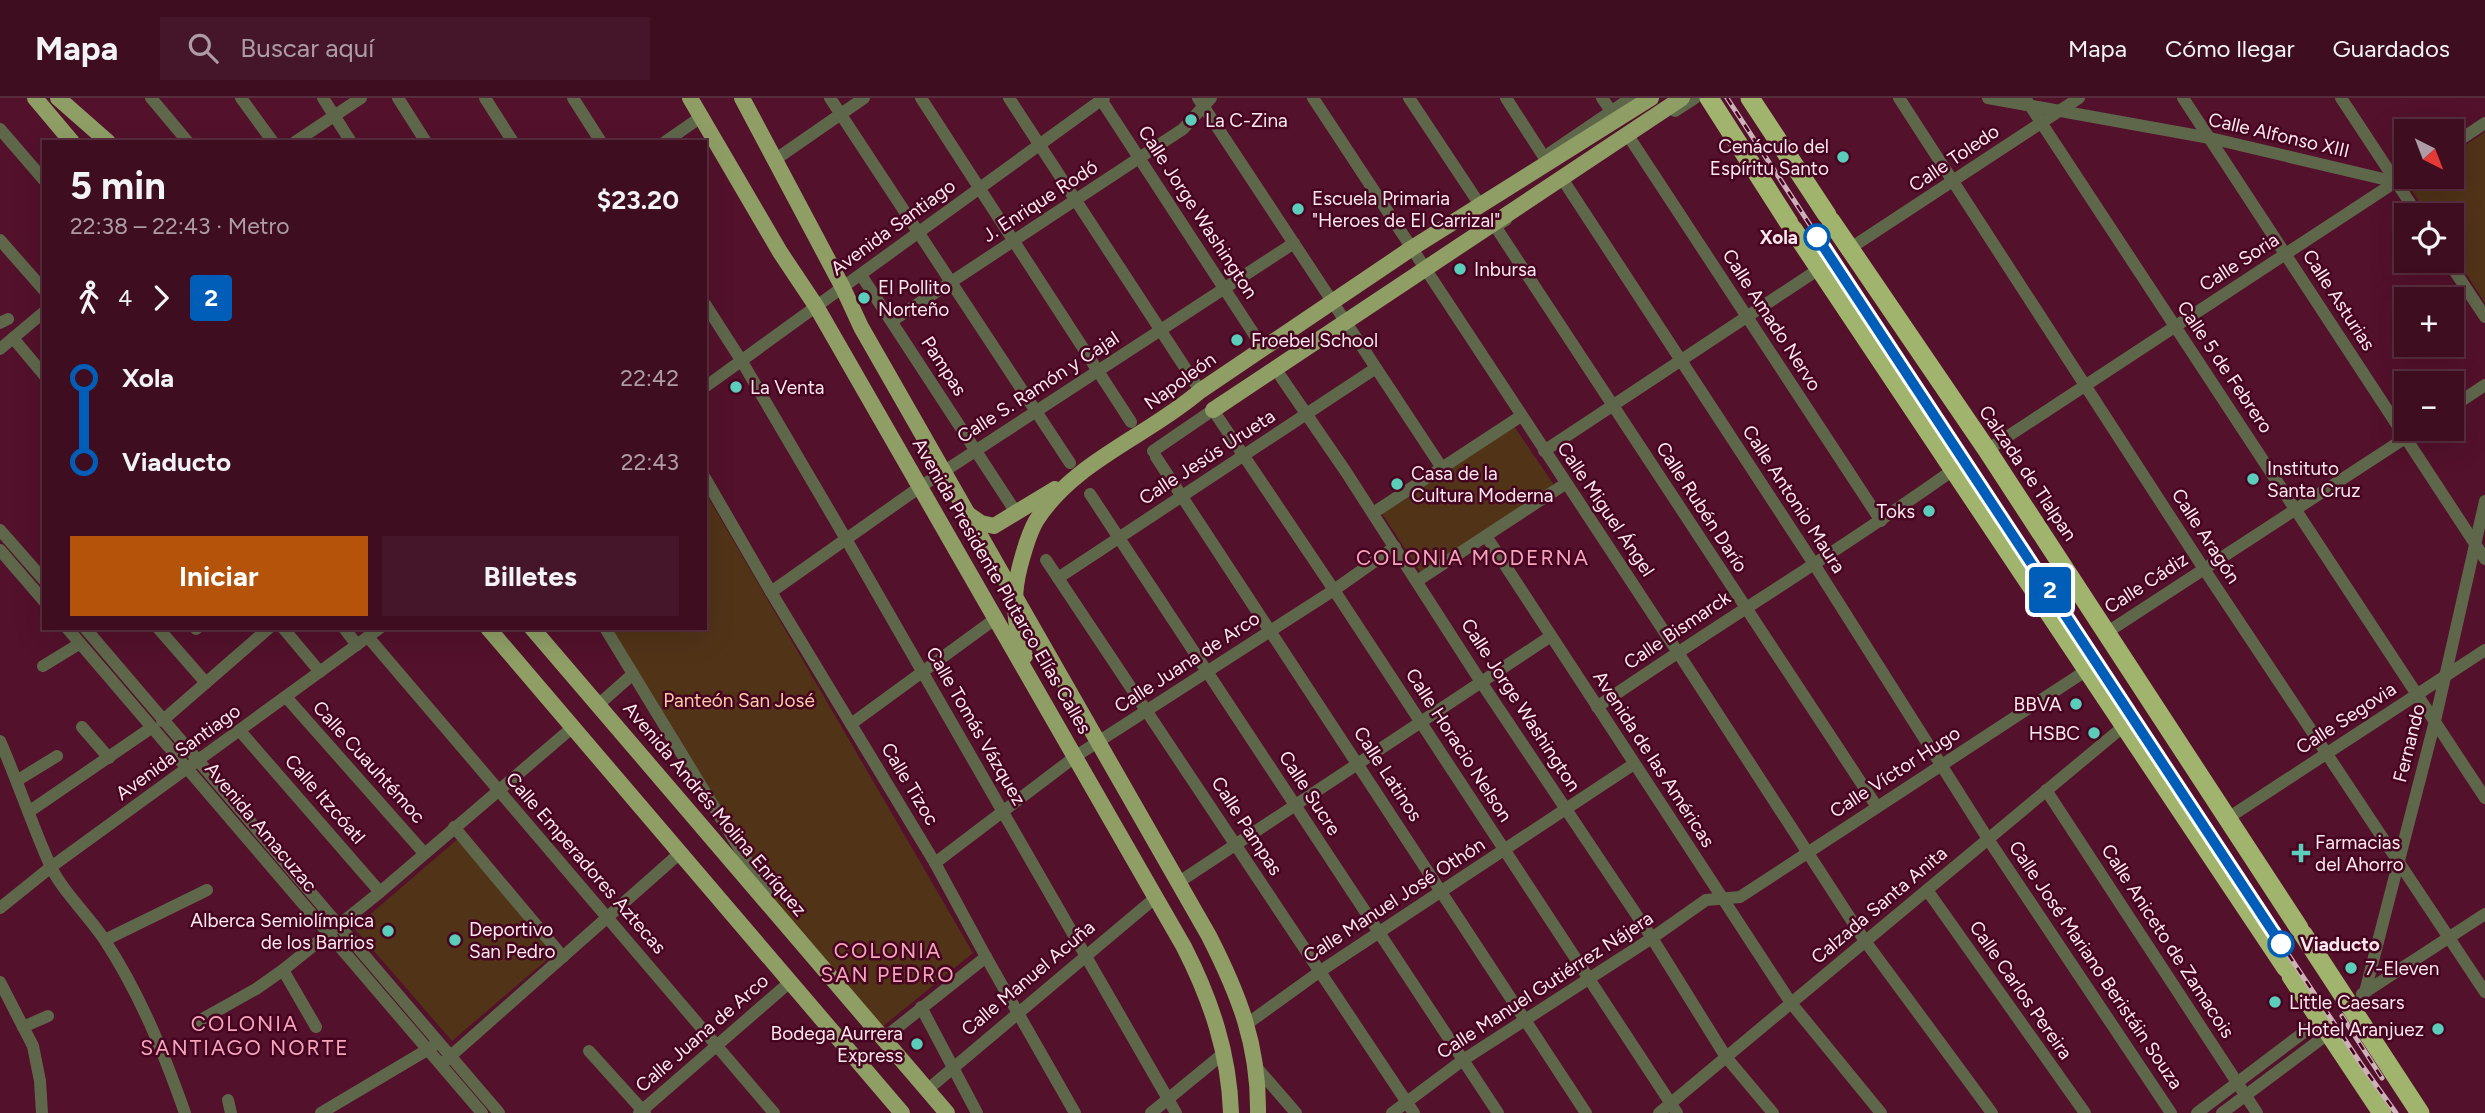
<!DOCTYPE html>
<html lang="es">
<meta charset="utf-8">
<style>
body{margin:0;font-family:Figtree,sans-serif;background:#451629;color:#f1f3f6;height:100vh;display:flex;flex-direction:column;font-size:26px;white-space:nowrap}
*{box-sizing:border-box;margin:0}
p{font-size:23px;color:#ad9ca5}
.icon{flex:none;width:38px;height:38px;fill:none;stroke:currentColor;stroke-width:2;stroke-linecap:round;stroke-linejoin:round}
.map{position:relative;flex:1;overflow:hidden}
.side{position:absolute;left:42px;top:42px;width:665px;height:490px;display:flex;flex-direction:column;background:#3e0d20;border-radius:0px;box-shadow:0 7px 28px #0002,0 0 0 2px #572d3e}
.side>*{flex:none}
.badge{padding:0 14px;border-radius:5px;font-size:24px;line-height:46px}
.needle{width:46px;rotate:138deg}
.controls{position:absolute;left:2394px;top:21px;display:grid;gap:14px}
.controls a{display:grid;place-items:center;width:70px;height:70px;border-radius:0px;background:#3e0d20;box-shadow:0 7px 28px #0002,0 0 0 2px #572d3e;font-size:35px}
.map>.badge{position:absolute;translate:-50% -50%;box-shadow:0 0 0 4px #fff}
.legs{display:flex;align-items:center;gap:10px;height:77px;padding:0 28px;font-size:23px}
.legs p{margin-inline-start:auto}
.overview{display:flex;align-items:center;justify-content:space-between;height:119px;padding:0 28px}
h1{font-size:38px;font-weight:700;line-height:52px}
.primary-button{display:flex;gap:14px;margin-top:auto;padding:14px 28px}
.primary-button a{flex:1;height:80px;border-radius:0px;background:#b45309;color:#fff;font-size:28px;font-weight:700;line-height:80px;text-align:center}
.primary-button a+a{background:#451629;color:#f1f3f6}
ul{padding:0 28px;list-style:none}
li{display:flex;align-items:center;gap:24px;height:84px;font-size:26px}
li i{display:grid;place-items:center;width:10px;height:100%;margin:0 9px;background:currentColor}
li i::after{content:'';width:18px;height:18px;margin:-9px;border:5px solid;border-radius:50%;background:#3e0d20}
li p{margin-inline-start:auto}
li:first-child i{background:linear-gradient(#0000 50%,currentColor 0)}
li:last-child i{background:linear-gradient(currentColor 50%,#0000 0)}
header{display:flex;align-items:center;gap:42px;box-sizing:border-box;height:98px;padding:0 35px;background:#3e0d20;border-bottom:2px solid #572d3e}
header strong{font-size:33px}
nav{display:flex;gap:38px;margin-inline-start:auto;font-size:24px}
.search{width:490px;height:63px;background:#451629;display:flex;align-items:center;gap:18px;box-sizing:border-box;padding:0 24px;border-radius:0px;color:#ad9ca5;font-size:26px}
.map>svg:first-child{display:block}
</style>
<header>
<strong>Mapa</strong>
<div class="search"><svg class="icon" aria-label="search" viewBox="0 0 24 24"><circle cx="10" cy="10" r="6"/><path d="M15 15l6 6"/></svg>Buscar aquí</div>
<nav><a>Mapa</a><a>Cómo llegar</a><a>Guardados</a></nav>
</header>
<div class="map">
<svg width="2485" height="1015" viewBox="0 0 2485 1015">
<rect width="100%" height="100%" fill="#53112b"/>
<!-- green -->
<g fill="#513318">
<path d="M2485 34V205L2452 154V117H2428L2407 85 2417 79H2452V56Z"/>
<path d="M1512 325 1554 387 1421 475 1381 414Z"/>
<path d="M705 394 973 855 882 929 778 810 608 530H705Z"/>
<path d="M459 740 556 854 452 943 354 830Z"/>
</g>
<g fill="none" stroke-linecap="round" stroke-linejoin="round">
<!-- minor -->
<g stroke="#5f674b" stroke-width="12">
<path d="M151 0 188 44"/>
<path d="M241 0 273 44"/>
<path d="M323 0 351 44"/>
<path d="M398 0 426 44"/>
<path d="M485 0 513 44"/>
<path d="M573 0 601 44"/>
<path d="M830 0 1070 365"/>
<path d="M921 0 1131 324"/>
<path d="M1009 0 1195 285"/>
<path d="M1100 0 1263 250"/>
<path d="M1198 0 1442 370"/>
<path d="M1313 0 1677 553 1865 843 1992 1015"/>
<path d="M1409 0 1480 107"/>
<path d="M1506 0 1544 59"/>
<path d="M1602 0 1611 13"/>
<path d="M1899 0 2204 471 2485 894"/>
<path d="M1988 0 2210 40 2396 84"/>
<path d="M2025 0 2485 700"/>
<path d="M2183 0 2485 461"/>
<path d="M2341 0 2418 117"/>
<path d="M1675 13 1695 0"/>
<path d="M0 31 44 82"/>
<path d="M1631 42 1881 423"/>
<path d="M295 44 361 0"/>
<path d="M665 44 701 19"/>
<path d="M2452 47 2485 25"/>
<path d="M1550 55 1631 0"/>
<path d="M776 61 864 0"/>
<path d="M1565 85 1814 466 1988 741 2171 1015"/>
<path d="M1506 122 1498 127 1497 131 1877 709"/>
<path d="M0 142 44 192"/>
<path d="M1849 151 2079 0"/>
<path d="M2448 163 2485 219"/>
<path d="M861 177 1017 416"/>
<path d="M705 206 741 262 846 441 1176 1015"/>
<path d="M892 223 1183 31 1211 0"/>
<path d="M0 225 8 221"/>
<path d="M13 240 44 277"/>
<path d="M0 251 44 214"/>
<path d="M1281 279 1346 374 1481 584 1652 840 1726 959 1773 1015"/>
<path d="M705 289 1104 0"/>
<path d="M2452 309 2485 287"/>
<path d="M1987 352 2406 77"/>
<path d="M1153 353 1213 312 1334 492 1677 1015"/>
<path d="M1544 353 1819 171"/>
<path d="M1156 359 1586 1015"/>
<path d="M705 380 771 494 935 765 986 859 1075 1015"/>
<path d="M1090 396 1498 1015"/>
<path d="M1373 415 1521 318"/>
<path d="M0 432 44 482"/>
<path d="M1486 438 1791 905 1881 1015"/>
<path d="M0 452 44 503"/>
<path d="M1046 462 1414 1015"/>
<path d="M1058 480 1376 270"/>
<path d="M1417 483 1565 386"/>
<path d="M771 494 920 389 1294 145"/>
<path d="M67 530 482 1015"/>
<path d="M85 530 499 1015"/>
<path d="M158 530 206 585"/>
<path d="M283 530 320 574"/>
<path d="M344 530 357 547"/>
<path d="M605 530 767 796"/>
<path d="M196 531 197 530"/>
<path d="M2106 535 2419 331"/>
<path d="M368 539 774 1015"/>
<path d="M43 568 79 546"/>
<path d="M286 599 424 755"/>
<path d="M598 607 633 576"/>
<path d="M1597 609C1714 528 1837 455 1953 372"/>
<path d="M162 623 269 530"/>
<path d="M851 626 995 521"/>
<path d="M82 629 109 660"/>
<path d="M240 633 380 794"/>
<path d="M0 643C18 684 32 727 50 767 62 793 88 817 104 841 140 896 163 953 185 1015"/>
<path d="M18 682 57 658"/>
<path d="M2046 692 2257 1015"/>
<path d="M30 713 151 630"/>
<path d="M2228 720 2485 552"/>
<path d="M454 729 563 859"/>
<path d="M935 765 1076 658 1334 492 1395 449"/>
<path d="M1179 784 1551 538"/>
<path d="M1927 792 2085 1015"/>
<path d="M0 810 51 769 380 530"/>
<path d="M105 842 207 792"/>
<path d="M283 872 316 929"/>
<path d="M0 884 33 948 40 983 42 1015"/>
<path d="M2365 894 2435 623 2485 403"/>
<path d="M2362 896 2485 816"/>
<path d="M921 909 977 1015"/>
<path d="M197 924 256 891 283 872 380 794 573 629"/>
<path d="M1247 926 1319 874 1634 666"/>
<path d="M23 929 48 918"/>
<path d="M884 940 986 859"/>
<path d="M589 953 645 1015"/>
<path d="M445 963 680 755"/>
<path d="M1257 970 1296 1015"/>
<path d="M927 992 1155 800"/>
<path d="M228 1002 231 1015"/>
<path d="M321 1015 432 949"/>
<path d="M639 1015 790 884"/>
<path d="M1151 1015 1224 955"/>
<path d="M1392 1015 1463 962 1652 840 1706 802 1740 799 2087 572"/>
<path d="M1659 1015 2124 628"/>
<path d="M2197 1015 2320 922"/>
<path d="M2222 1015 2329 935"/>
</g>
<!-- major -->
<g stroke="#8e9e65" stroke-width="16">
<path d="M35 0 72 44"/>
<path d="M58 0 108 44"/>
<path d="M690 0 780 154 816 208 1184 849C1211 902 1229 955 1231 1015"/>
<path d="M742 0 843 190 861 229 1209 838C1239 897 1259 947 1258 1015"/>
<path d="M1213 312 1682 0"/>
<path d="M968 416 981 425 994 428 1055 391"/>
<path d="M488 530 902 1015"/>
<path d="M532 530 947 1015"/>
<path d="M1025 558C1014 530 1012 498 1020 468 1024 453 1028 437 1036 423 1074 363 1148 338 1200 293L1412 150 1651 0"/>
</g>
<!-- highway -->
<g stroke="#a1b46e" stroke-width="19">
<path d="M1709 0 1789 125"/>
<path d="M1750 0 1827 117"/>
<path d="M1831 123 1987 352 2299 830"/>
<path d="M1793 131 2286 870"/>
<path d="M2303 836 2420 1015"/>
<path d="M2291 878 2382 1015"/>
</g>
<!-- rail casing -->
<g stroke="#ceb0ba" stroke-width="5">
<g id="rail">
<path d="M1727 0 2225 761 2361 966 2396 1015"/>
<path d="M2342 918 2382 980"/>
</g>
</g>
<!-- rail -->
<use href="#rail" stroke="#470421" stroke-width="2.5" stroke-dasharray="8" stroke-linecap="butt"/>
</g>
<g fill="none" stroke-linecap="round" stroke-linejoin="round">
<!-- line-1 casing -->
<g stroke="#fff" stroke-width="16">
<path id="line-1" d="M1817 139 2281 846"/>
</g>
<!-- line-1 -->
<use href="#line-1" stroke="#005eb8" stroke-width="10"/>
</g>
<!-- markers -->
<g fill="#5bcebb" stroke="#470421" stroke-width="2.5">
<circle cx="1191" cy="22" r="7"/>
<circle cx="1843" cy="59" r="7"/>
<circle cx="1298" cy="111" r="7"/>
<circle cx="1460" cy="171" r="7"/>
<circle cx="864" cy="200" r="7"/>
<circle cx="1237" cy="242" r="7"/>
<circle cx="736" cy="289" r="7"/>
<circle cx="2253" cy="381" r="7"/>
<circle cx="1397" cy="386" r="7"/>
<circle cx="1929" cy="413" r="7"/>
<circle cx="2076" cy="606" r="7"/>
<circle cx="2094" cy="635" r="7"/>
<path d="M2297.5 744.5h7v7h7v7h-7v7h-7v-7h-7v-7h7z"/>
<circle cx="388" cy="833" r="7"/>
<circle cx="455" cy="842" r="7"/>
<circle cx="2351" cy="870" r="7"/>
<circle cx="2275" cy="904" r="7"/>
<circle cx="2438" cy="931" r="7"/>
<circle cx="917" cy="946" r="7"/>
</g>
<g fill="#fff" stroke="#005eb8" stroke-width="3.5">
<circle cx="1817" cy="139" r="12"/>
<circle cx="2281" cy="846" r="12"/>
</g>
<g text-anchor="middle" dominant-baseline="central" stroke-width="5" stroke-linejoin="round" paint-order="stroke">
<!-- poi labels -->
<g font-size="19" fill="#fae8ed" stroke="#470421" text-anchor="start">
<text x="1205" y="22">La C-Zina</text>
<text x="1829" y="48" text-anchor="end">Cenáculo del<tspan x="1829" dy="22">Espíritu Santo</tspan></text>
<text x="1312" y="100">Escuela Primaria<tspan x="1312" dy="22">"Heroes de El Carrizal"</tspan></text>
<text x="1474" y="171">Inbursa</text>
<text x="878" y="189">El Pollito<tspan x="878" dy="22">Norteño</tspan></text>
<text x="1251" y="242">Froebel School</text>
<text x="750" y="289">La Venta</text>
<text x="2267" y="370">Instituto<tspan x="2267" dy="22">Santa Cruz</tspan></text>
<text x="1411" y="375">Casa de la<tspan x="1411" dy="22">Cultura Moderna</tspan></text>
<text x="1915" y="413" text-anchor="end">Toks</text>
<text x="2062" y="606" text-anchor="end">BBVA</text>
<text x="2080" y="635" text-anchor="end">HSBC</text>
<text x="2315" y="744">Farmacias<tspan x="2315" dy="22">del Ahorro</tspan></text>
<text x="374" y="822" text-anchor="end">Alberca Semiolímpica<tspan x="374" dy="22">de los Barrios</tspan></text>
<text x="469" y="831">Deportivo<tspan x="469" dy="22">San Pedro</tspan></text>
<text x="2365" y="870">7-Eleven</text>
<text x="2289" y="904">Little Caesars</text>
<text x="2424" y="931" text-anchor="end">Hotel Aranjuez</text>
<text x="903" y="935" text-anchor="end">Bodega Aurrera<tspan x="903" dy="22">Express</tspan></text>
</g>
<!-- street labels -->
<g font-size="19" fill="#fae8ed" stroke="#470421">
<text transform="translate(2279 37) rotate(13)">Calle Alfonso XIII</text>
<text transform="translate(1954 60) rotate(-34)">Calle Toledo</text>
<text transform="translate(1040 103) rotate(-33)">J. Enrique Rodó</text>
<text transform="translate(1198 114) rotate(57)">Calle Jorge Washington</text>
<text transform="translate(893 129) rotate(-36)">Avenida Santiago</text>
<text transform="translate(2239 164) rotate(-33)">Calle Soria</text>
<text transform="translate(2339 202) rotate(57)">Calle Asturias</text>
<text transform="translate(1772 222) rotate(57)">Calle Amado Nervo</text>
<text transform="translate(944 268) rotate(57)">Pampas</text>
<text transform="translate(2225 269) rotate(56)">Calle 5 de Febrero</text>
<text transform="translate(1180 283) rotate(-36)">Napoleón</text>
<text transform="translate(1038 289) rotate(-33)">Calle S. Ramón y Cajal</text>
<text transform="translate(1207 359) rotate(-33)">Calle Jesús Urueta</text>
<text transform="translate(2028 375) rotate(56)">Calzada de Tlalpan</text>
<text transform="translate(1794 401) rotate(57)">Calle Antonio Maura</text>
<text transform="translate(1702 409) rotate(57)">Calle Rubén Darío</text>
<text transform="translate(1606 411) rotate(56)">Calle Miguel Ángel</text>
<text transform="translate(2206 438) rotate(57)">Calle Aragón</text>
<text transform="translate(2146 485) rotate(-33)">Calle Cádiz</text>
<text transform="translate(1002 488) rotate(60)">Avenida Presidente Plutarco Elías Calles</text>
<text transform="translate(1677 532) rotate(-34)">Calle Bismarck</text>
<text transform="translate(1187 564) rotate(-33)">Calle Juana de Arco</text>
<text transform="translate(1521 607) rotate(57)">Calle Jorge Washington</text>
<text transform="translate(2346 620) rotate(-33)">Calle Segovia</text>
<text transform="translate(976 628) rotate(60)">Calle Tomás Vázquez</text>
<text transform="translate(2409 645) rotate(-76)">Fernando</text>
<text transform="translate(1459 647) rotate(57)">Calle Horacio Nelson</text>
<text transform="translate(178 654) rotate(-36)">Avenida Santiago</text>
<text transform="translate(1654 661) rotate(57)">Avenida de las Américas</text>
<text transform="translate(369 664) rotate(48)">Calle Cuauhtémoc</text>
<text transform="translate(1895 674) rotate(-33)">Calle Víctor Hugo</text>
<text transform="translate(1388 676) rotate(57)">Calle Latinos</text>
<text transform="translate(910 686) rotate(59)">Calle Tizoc</text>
<text transform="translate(1310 695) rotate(57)">Calle Sucre</text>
<text transform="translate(325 701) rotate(49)">Calle Itzcóatl</text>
<text transform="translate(715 711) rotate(50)">Avenida Andrés Molina Enríquez</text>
<text transform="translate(1247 728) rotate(57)">Calle Pampas</text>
<text transform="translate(261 729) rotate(50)">Avenida Amacuzac</text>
<text transform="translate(586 765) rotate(49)">Calle Emperadores Aztecas</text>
<text transform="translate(1394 802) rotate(-33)">Calle Manuel José Othón</text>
<text transform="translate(1879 807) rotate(-40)">Calzada Santa Anita</text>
<text transform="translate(2168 843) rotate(57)">Calle Aniceto de Zamacois</text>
<text transform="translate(2096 867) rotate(56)">Calle José Mariano Beristáin Souza</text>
<text transform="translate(1028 880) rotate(-40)">Calle Manuel Acuña</text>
<text transform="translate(1545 887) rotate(-33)">Calle Manuel Gutiérrez Nájera</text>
<text transform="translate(2021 892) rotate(55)">Calle Carlos Pereira</text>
<text transform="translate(702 935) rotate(-41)">Calle Juana de Arco</text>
</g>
<!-- stop labels -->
<g font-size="19" font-weight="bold" fill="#fae8ed" stroke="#470421" text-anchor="end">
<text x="1798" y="139">Xola</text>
<text x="2300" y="846" text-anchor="start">Viaducto</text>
</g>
<!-- park labels -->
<g font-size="19" fill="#fdcda6" stroke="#470421">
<text x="739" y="602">Panteón San José</text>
</g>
<!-- neighbourhood labels -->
<g font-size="21" letter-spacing="2" fill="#f5a5bb" stroke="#470421">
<text x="1473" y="459">COLONIA MODERNA</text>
<text x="888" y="852">COLONIA<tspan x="888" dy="24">SAN PEDRO</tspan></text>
<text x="245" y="925">COLONIA<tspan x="245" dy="24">SANTIAGO NORTE</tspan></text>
</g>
</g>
</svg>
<div class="controls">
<a><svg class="needle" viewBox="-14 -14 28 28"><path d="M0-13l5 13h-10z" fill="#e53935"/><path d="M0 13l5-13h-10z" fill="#ad9ca5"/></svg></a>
<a><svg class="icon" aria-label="locate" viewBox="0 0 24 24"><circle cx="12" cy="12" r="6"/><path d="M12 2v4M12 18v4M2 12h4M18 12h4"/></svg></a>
<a>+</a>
<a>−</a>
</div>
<b class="badge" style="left:2050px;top:492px;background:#005eb8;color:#fff">2</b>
<section class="side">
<div class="overview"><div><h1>5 min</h1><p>22:38 – 22:43 · Metro</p></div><b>$23.20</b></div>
<div class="legs"><svg class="icon" aria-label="walk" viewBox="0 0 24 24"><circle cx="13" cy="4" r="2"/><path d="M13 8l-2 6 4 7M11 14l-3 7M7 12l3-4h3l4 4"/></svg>4<svg class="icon" aria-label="forward" viewBox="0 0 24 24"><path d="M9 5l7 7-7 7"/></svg><b class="badge" style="background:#005eb8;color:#fff">2</b></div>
<ul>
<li><i style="color:#005eb8"></i><b>Xola</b><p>22:42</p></li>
<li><i style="color:#005eb8"></i><b>Viaducto</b><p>22:43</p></li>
</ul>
<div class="primary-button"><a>Iniciar</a><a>Billetes</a></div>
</section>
</div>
